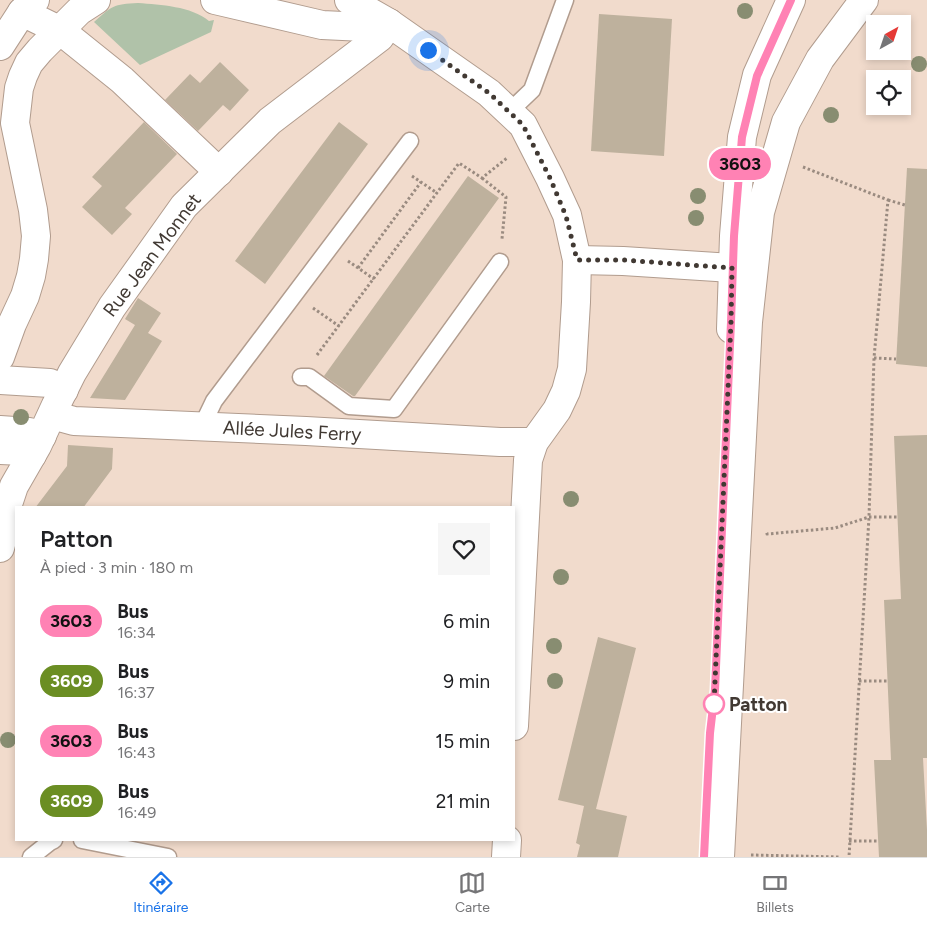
<!DOCTYPE html>
<html lang="fr">
<meta charset="utf-8">
<style>
body{margin:0;font-family:Figtree,sans-serif;background:#f6f6f6;color:#202124;height:100vh;display:flex;flex-direction:column;font-size:19px;white-space:nowrap}
*{box-sizing:border-box;margin:0}
p{font-size:16px;color:#757577}
.icon{flex:none;width:28px;height:28px;fill:none;stroke:currentColor;stroke-width:2;stroke-linecap:round;stroke-linejoin:round}
.map{position:relative;flex:1;overflow:hidden}
.side{position:absolute;left:15px;top:506px;width:500px;height:335px;display:flex;flex-direction:column;background:#fff;border-radius:0px;box-shadow:0 2px 8px #0003}
.side>*{flex:none}
.badge{padding:0 10px;border-radius:16px;font-size:18px;line-height:32px}
.needle{width:32px;rotate:40deg}
.tools{position:absolute;left:866px;top:15px;display:grid;gap:10px}
.tools a{display:grid;place-items:center;width:45px;height:45px;border-radius:0px;background:#fff;box-shadow:0 2px 8px #0003;font-size:25px}
.you{position:absolute;width:25px;height:25px;margin:-12px;border:4px solid #fff;border-radius:50%;background:#1a73e8;box-shadow:0 0 0 8px #1a73e833}
.map>.badge{position:absolute;translate:-50% -50%;box-shadow:0 0 0 2px #fff}
.round{display:grid;place-items:center;flex:none;width:52px;height:52px;border-radius:0px;background:#f6f6f6}
.headline{display:flex;align-items:center;justify-content:space-between;height:85px;padding:0 25px}
h1{font-size:24px;font-weight:600;line-height:38px}
ul{padding:0;list-style:none}
li{display:flex;align-items:center;gap:15px;height:60px;padding:0 25px}
li div{flex:1}
li b{display:block;font-size:19px}
li em{font-style:normal}
li .badge{min-width:55px;font-weight:700;text-align:center}
.tabs{display:flex;justify-content:space-around;align-items:center;height:70px;border-top:1px solid #e0e0e0;background:#fff;font-size:14px;color:#757577}
.tabs a{display:grid;justify-items:center;gap:2px}
.tabs .active{color:#1a73e8}
.map>svg:first-child{display:block}
</style>
<div class="map">
<svg width="927" height="857" viewBox="0 0 927 857">
<rect width="100%" height="100%" fill="#f1dbcc"/>
<!-- green -->
<path fill="#b0c2a9" d="M138 3C161 5 191 6 209 21L214 20 211 32 140 65 94 22C112 6 113 4 138 3Z"/>
<!-- building -->
<g fill="#beb19d">
<path d="M599 14 672 19 664 156 591 151Z"/>
<path d="M220 62 249 90 230 111 223 105 198 131 165 100 190 74 200 83Z"/>
<path d="M144 122 177 154 125 208 132 214 112 235 82 207 102 186 92 177Z"/>
<path d="M339 122 368 144 265 284 235 261Z"/>
<path d="M907 168 927 169V367L896 364Z"/>
<path d="M468 176 499 198 355 396H353L324 376Z"/>
<path d="M138 298 161 313 148 333 162 341 125 400 90 398 135 325 125 319Z"/>
<path d="M927 435V758H923L927 830V857H879L874 760H891L884 600 901 599 894 436Z"/>
<path d="M68 445 113 448 112 469 83 508H35L67 466Z"/>
<path d="M598 637 636 648 596 809 627 816 618 857H577L580 845 576 843 584 806 558 800Z"/>
</g>
<g fill="none" stroke-linecap="round" stroke-linejoin="round">
<!-- lane casing -->
<g stroke="#b19c8e" stroke-width="19">
<g id="lane">
<path d="M509 112 532 90 565 0"/>
<path d="M301 377H309L349 406 394 409 500 262"/>
<path d="M202 426 214 401 410 141"/>
<path d="M82 840 168 857"/>
<path d="M31 857 50 842 54 840"/>
</g>
</g>
<!-- street casing -->
<g stroke="#b19c8e" stroke-width="30">
<g id="street">
<path d="M215 0 322 25 364 27 389 23"/>
<path d="M349 0 389 23 489 93 523 125 550 178 567 215 577 260 576 302 572 369 566 391 557 410 534 442 528 460 514 726"/>
<path d="M22 12 61 31 122 80 219 172"/>
<path d="M0 46 22 12 35 0"/>
<path d="M577 260 623 261 732 268 753 271"/>
<path d="M0 357 12 324 25 296 31 276 34 259 36 236 33 210 15 123 19 88 23 76 29 63 40 50 79 11 96 0"/>
<path d="M0 380 50 383 64 390"/>
<path d="M52 415 74 421 306 431 500 442H534"/>
<path d="M0 430 29 432 42 436"/>
<path d="M0 450 23 451 32 455"/>
<path d="M0 548 5 529 8 504 14 486 37 446 56 405 72 373 112 307 184 206 270 121 380 37 389 23"/>
<path d="M506 857 507 840"/>
</g>
</g>
<!-- secondary casing -->
<g stroke="#b19c8e" stroke-width="30">
<g id="secondary">
<path d="M731 329 734 236 742 137 757 75 791 0"/>
<path d="M720 857 748 322 760 212 786 122 820 59 864 0"/>
</g>
</g>
<!-- path -->
<g stroke="#9a8b80" stroke-width="3" stroke-dasharray="2.5 2.5" stroke-linecap="butt">
<path d="M803 167 888 200 874 358 869 517 849 857"/>
<path d="M412 176 437 193"/>
<path d="M482 178 506 197 502 239"/>
<path d="M888 200 905 205"/>
<path d="M348 261 374 279"/>
<path d="M358 268 421 182"/>
<path d="M313 308 339 326"/>
<path d="M317 355 459 163 482 178 507 158"/>
<path d="M874 358 896 359"/>
<path d="M767 533V534L835 528 869 517H897"/>
<path d="M859 681H888"/>
<path d="M849 841H879"/>
<path d="M751 855 840 857"/>
</g>
<!-- lane -->
<use href="#lane" stroke="#fff" stroke-width="16"/>
<!-- street -->
<use href="#street" stroke="#fff" stroke-width="28"/>
<!-- secondary -->
<use href="#secondary" stroke="#fff" stroke-width="28"/>
</g>
<!-- trees -->
<g fill="#888d71">
<circle cx="745" cy="11" r="8"/>
<circle cx="919" cy="64" r="8"/>
<circle cx="831" cy="115" r="8"/>
<circle cx="698" cy="196" r="8"/>
<circle cx="696" cy="218" r="8"/>
<circle cx="21" cy="417" r="8"/>
<circle cx="571" cy="499" r="8"/>
<circle cx="561" cy="577" r="8"/>
<circle cx="554" cy="646" r="8"/>
<circle cx="555" cy="681" r="8"/>
<circle cx="8" cy="740" r="8"/>
</g>
<g fill="none" stroke-linecap="round" stroke-linejoin="round">
<!-- line casing -->
<g stroke="#fff" stroke-width="11">
<path id="line" d="M704 857 710 733 715 690 731 322 734 236 742 137 757 76 791 0"/>
</g>
<!-- line -->
<use href="#line" stroke="#ff82b4" stroke-width="8"/>
<!-- walk -->
<path stroke="#413933" stroke-width="5" stroke-dasharray="0 9" d="M428 50 489 93 523 125 550 178 566 216 577 260H623L732 268 731 322 714 704"/>
</g>
<!-- markers -->
<circle fill="#fff" stroke="#ff82b4" stroke-width="2.5" cx="714" cy="704" r="10"/>
<g text-anchor="middle" dominant-baseline="central" stroke-width="4" stroke-linejoin="round" paint-order="stroke">
<!-- street labels -->
<g font-size="19" fill="#413933" stroke="#fff">
<text transform="translate(152 255) rotate(-53)">Rue Jean Monnet</text>
<text transform="translate(292 431) rotate(3)">Allée Jules Ferry</text>
</g>
<!-- stop labels -->
<g font-size="19" font-weight="bold" fill="#413933" stroke="#fff" text-anchor="start">
<text x="729" y="704">Patton</text>
</g>
</g>
</svg>
<div class="tools">
<a><svg class="needle" viewBox="-14 -14 28 28"><path d="M0-13l5 13h-10z" fill="#e53935"/><path d="M0 13l5-13h-10z" fill="#757577"/></svg></a>
<a><svg class="icon" aria-label="locate" viewBox="0 0 24 24"><circle cx="12" cy="12" r="6"/><path d="M12 2v4M12 18v4M2 12h4M18 12h4"/></svg></a>
</div>
<div class="you" style="left:428px;top:50px"></div>
<b class="badge" style="left:740px;top:164px;background:#ff82b4;color:#111">3603</b>
<section class="side">
<div class="headline"><div><h1>Patton</h1><p>À pied · 3 min · 180 m</p></div><a class="round"><svg class="icon" aria-label="heart" viewBox="0 0 24 24"><path d="M12 20l-8-8c-3-5 5-10 8-4 3-6 11-1 8 4z"/></svg></a></div>
<ul>
<li><span class="badge" style="background:#ff82b4;color:#111">3603</span><div><b>Bus</b><p>16:34</p></div><em>6 min</em></li>
<li><span class="badge" style="background:#6b8e23;color:#fff">3609</span><div><b>Bus</b><p>16:37</p></div><em>9 min</em></li>
<li><span class="badge" style="background:#ff82b4;color:#111">3603</span><div><b>Bus</b><p>16:43</p></div><em>15 min</em></li>
<li><span class="badge" style="background:#6b8e23;color:#fff">3609</span><div><b>Bus</b><p>16:49</p></div><em>21 min</em></li>
</ul>
</section>
</div>
<nav class="tabs">
<a class="active"><svg class="icon" aria-label="directions" viewBox="0 0 24 24"><path d="M12 3l9 9-9 9-9-9zM9 14v-3h6M13 9l2 2-2 2"/></svg>Itinéraire</a>
<a><svg class="icon" aria-label="map" viewBox="0 0 24 24"><path d="M3 6l6-2 6 2 6-2v14l-6 2-6-2-6 2zM9 4v14M15 6v14"/></svg>Carte</a>
<a><svg class="icon" aria-label="tickets" viewBox="0 0 24 24"><path d="M3 7h18v10H3zM15 7v10"/></svg>Billets</a>
</nav>
